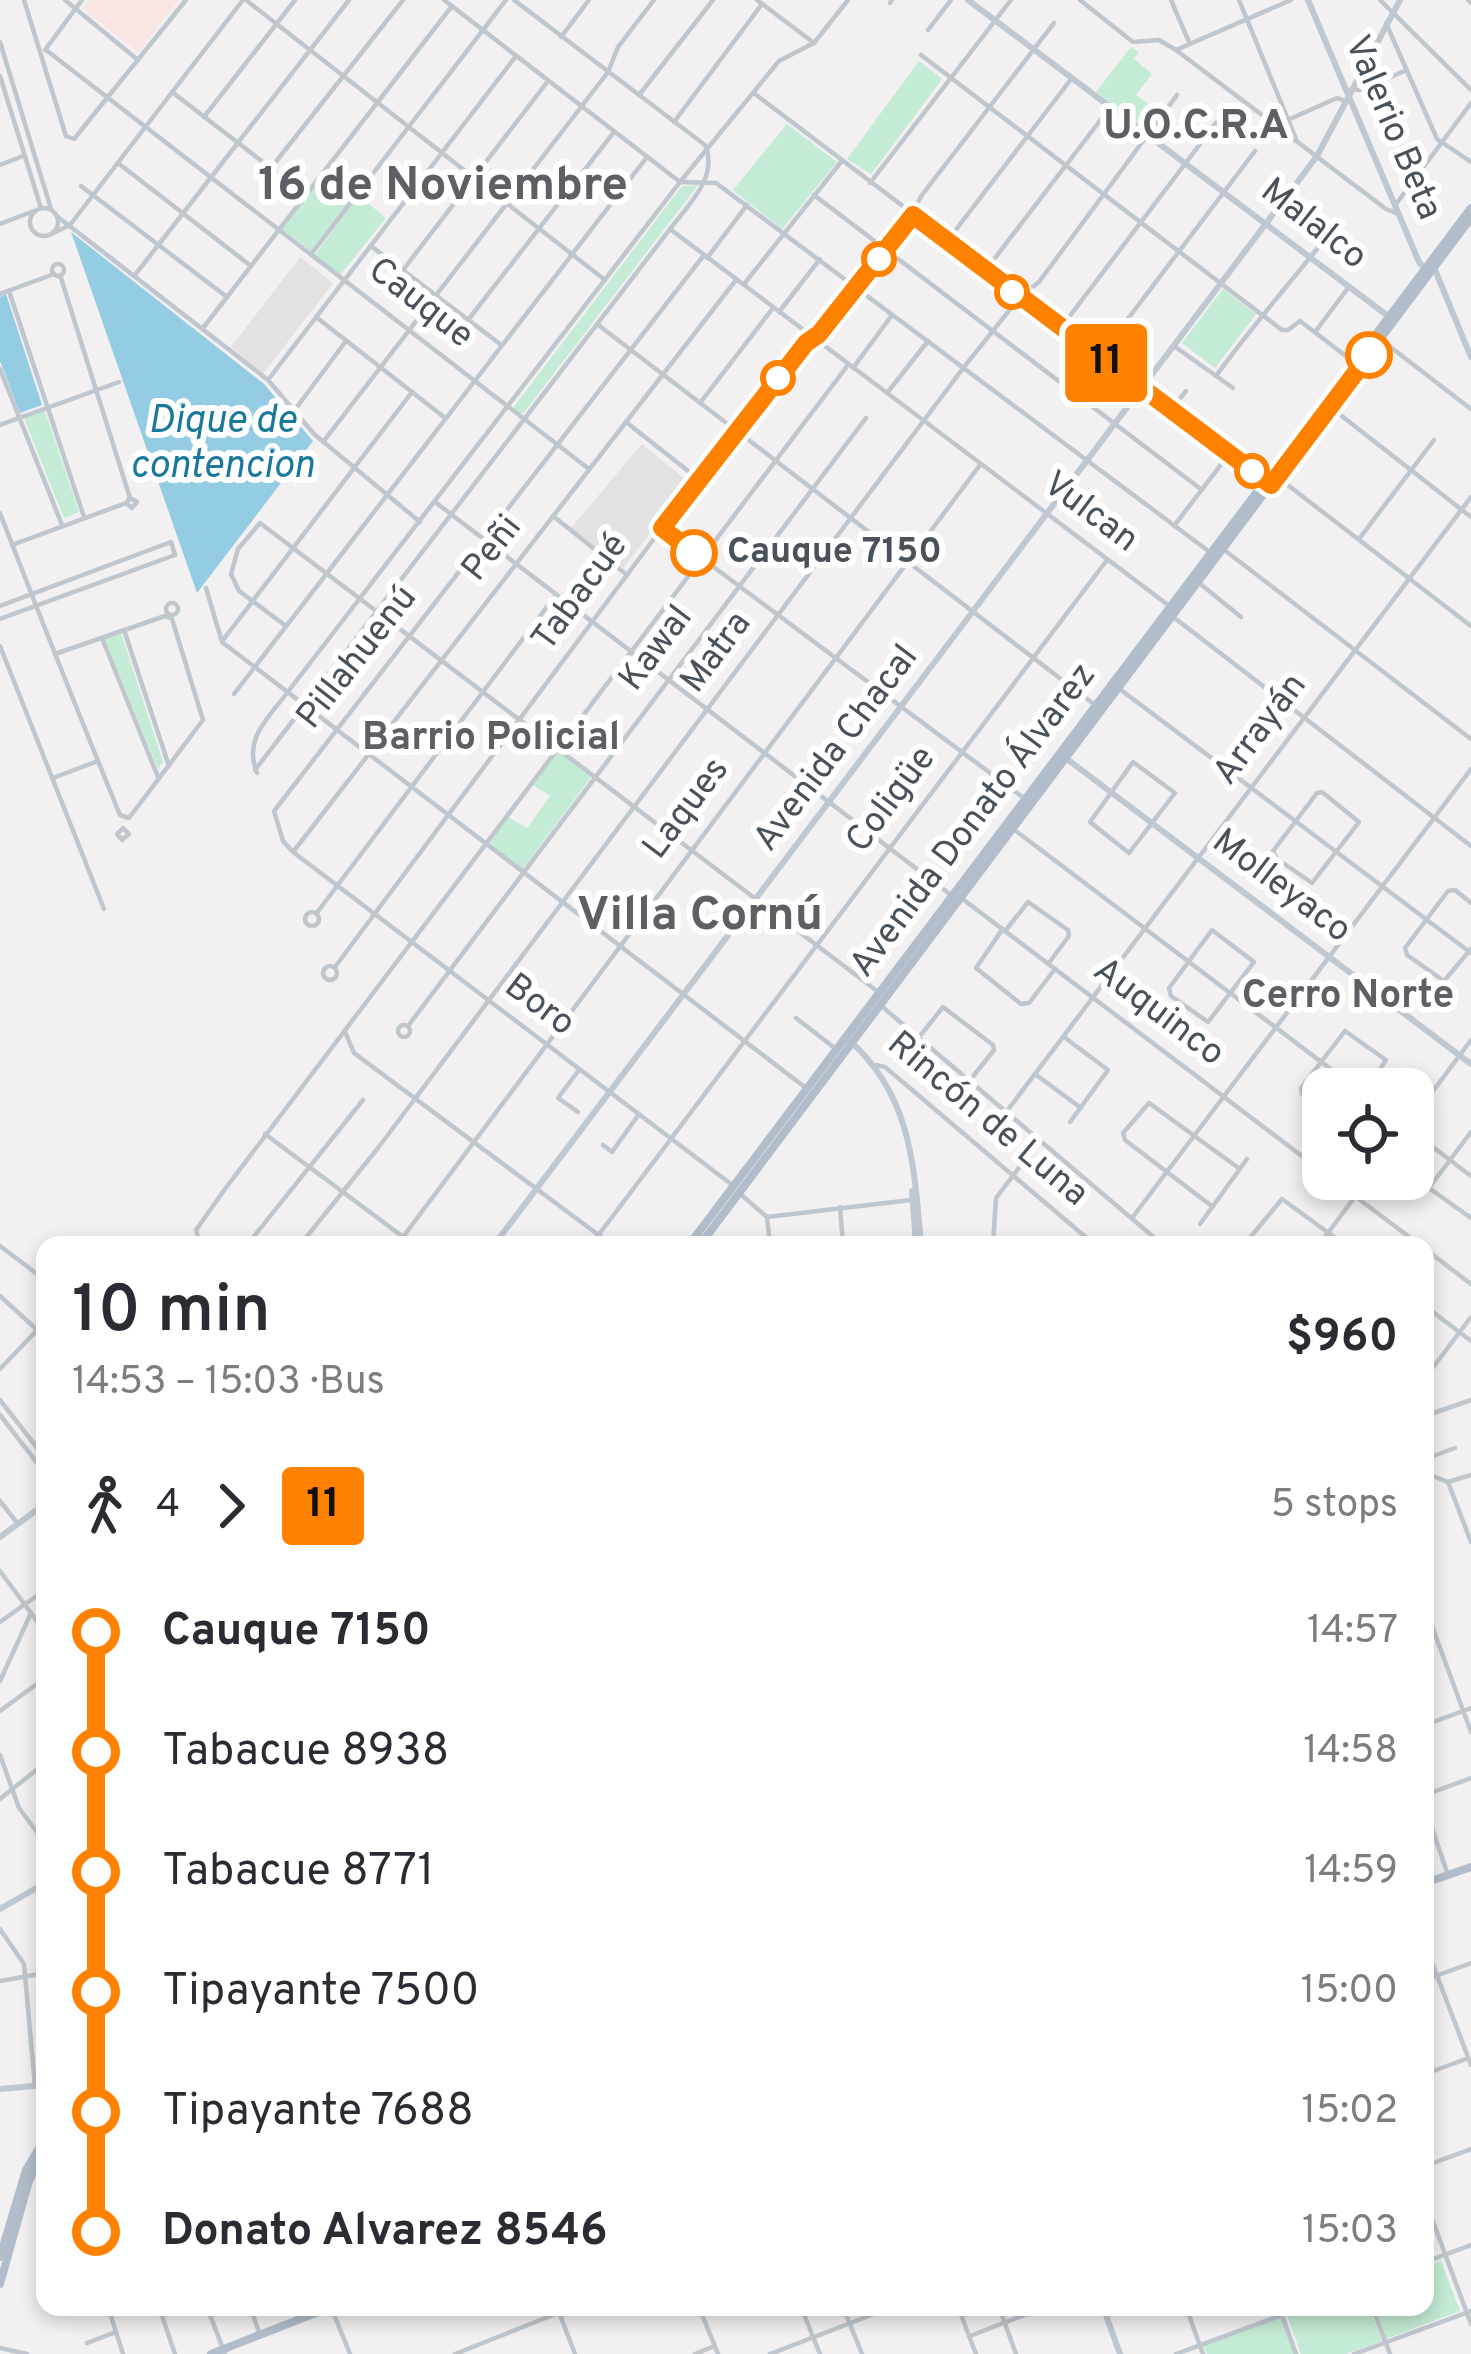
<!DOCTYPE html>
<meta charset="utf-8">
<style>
body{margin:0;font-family:Overpass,sans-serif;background:#f2f2f3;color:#2b2b33;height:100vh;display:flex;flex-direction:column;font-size:45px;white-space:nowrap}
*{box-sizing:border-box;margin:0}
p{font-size:39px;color:#7c7c81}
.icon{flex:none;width:66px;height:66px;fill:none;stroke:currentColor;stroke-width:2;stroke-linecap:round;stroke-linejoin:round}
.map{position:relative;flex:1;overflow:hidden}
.details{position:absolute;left:36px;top:1236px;width:1398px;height:1080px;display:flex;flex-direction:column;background:#fff;border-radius:24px;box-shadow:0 6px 18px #0003}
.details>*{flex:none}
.badge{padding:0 24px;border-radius:9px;font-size:42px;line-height:78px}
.controls{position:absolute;left:1302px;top:1068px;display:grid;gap:24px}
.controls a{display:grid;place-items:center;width:132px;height:132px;border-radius:24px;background:#fff;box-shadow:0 6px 18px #0003;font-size:60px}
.map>.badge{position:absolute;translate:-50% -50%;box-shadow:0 0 0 6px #fff}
.legs{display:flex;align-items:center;gap:18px;height:132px;padding:0 36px;font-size:39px}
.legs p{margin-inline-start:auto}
.head{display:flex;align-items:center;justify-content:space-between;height:204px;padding:0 36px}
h1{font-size:66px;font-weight:600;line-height:90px}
ul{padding:0 36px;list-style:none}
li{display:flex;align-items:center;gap:42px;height:120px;font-size:45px}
li i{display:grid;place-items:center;width:18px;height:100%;margin:0 15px;background:currentColor}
li i::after{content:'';width:30px;height:30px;margin:-15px;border:9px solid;border-radius:50%;background:#fff}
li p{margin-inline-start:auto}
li:first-child i{background:linear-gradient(#0000 50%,currentColor 0)}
li:last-child i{background:linear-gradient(currentColor 50%,#0000 0)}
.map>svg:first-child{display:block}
</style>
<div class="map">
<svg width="1471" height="2354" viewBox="0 0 1471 2354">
<rect width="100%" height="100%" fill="#f2f0f0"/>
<!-- education -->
<g fill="#e3e1e1">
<path d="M300 257 333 283 263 374 231 347Z"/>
<path d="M642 444 690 483 623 568 571 528Z"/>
</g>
<!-- medical -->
<path fill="#f9e6e3" d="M90 0H179L138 52 83 9Z"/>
<!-- green -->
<g fill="#c3ebd5">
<path d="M1131 47 1139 52 1134 59 1152 74 1136 95 1162 114 1148 131 1096 92Z"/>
<path d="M919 61 941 78 940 82 871 174 847 159Z"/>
<path d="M787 124 837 162 782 229 733 190Z"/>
<path d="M326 171 355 193 311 251 282 229Z"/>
<path d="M698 185 522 415 513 408 682 186Z"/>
<path d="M358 195 386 218 340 275 315 255Z"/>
<path d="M1223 289 1256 314 1215 368 1182 343Z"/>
<path d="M45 411 79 512 64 518 24 418Z"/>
<path d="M121 633 163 762 158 769 105 639Z"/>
<path d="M559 750 592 776 522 870 489 844 508 817 527 828 550 796 533 785Z"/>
<path d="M1441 2261 1460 2311 1386 2339 1374 2307H1425V2267Z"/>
<path d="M1310 2307H1369L1382 2341 1346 2354H1301L1287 2315Z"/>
<path d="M1283 2317 1297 2354H1207L1203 2346Z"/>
</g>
<!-- water -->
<g fill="#94cde3">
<path d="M71 232 264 384 313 441 197 593Z"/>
<path d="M6 294 42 405 20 413 0 361V297Z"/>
</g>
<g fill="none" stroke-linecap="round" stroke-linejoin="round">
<!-- street -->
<g stroke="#bfc6cd" stroke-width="4.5">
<path d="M24 0 66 136 74 139 186 0"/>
<path d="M65 0 138 60"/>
<path d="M246 0 605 280"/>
<path d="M444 0 680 182"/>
<path d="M757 0 814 43"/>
<path d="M1080 0 1133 42 1159 40 1176 50 1386 209 1398 214"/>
<path d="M1171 0 1189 42"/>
<path d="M1239 0 1296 139"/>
<path d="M1380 0 1471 90"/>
<path d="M1468 0 1471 3"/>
<path d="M890 3 892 0"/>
<path d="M1386 23 1437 139 1471 162"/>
<path d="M928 30 951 0"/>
<path d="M561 37 589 0"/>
<path d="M0 42 51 209"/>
<path d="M45 50 82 0"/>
<path d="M46 50 589 469"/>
<path d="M1176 50 1291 0"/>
<path d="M921 55 1282 330H1288L1300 321 1355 363"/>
<path d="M0 76 41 208"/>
<path d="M1351 89 1360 90 1407 70"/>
<path d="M172 92 306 195"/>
<path d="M755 94 1267 482"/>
<path d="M639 95 713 0"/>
<path d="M204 117 295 0"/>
<path d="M1290 119 1337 98 1345 101"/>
<path d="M674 122 762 4"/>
<path d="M118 163 251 266"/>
<path d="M0 165 23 156"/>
<path d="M271 168 403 0"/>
<path d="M680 182 716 183 1211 553"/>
<path d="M870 183 1011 0"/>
<path d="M81 186 227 297"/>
<path d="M814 195 1202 490"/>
<path d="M1396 204 1471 103"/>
<circle cx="44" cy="222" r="14"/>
<path d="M58 217 268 380 314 434 420 522"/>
<path d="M0 224 34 211"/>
<path d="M670 229 1168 605"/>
<path d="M53 233 70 225 243 0"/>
<path d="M948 240 1072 78"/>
<path d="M371 246 500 344"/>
<path d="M312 253 506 0"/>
<path d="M704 255 274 811 283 841 293 852 731 1184"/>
<path d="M707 258 747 205"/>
<circle cx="58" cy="270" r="6"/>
<path d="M403 270 548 81"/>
<path d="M985 271 1109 109"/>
<path d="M60 275 130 498"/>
<path d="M135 275 349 0"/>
<path d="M744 284 841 162"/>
<path d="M9 291 84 517"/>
<path d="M0 294 54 274"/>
<path d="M779 312 820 259"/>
<path d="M316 317 444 417"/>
<path d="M468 320 614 132"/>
<path d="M597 324 1095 705"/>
<path d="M203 328 452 6"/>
<path d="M1060 329 1216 123"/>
<path d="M1315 332 1348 288"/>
<path d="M1380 339 1471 409"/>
<path d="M1174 346 1233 388"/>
<path d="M1099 357 1255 151"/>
<path d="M853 368 892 315"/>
<path d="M0 369 62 525"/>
<path d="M1216 376C1255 322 1299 273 1340 220"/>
<path d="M268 380 516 56"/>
<path d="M887 393 928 341"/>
<path d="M700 403 773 308"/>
<path d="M1329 406 1471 517"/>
<path d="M1171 410 1186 391"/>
<path d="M294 411 346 341"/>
<path d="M626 422 697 478"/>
<path d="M0 425 119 382"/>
<path d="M323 442 608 72 618 47 654 0"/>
<path d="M1276 476 1471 626"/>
<path d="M130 498 137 502 132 508 126 503Z"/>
<path d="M435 502 951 895"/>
<path d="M0 513C39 614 79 715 120 815L129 818 203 720 172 619 165 616 55 654"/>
<path d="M553 516 627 575"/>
<path d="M1174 526 1229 454"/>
<path d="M664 530 1025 799"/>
<path d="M1359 539 1434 440"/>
<path d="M12 545 126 503"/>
<path d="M1223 549 1471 739"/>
<path d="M1198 582 1241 617"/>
<path d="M206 588 222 642 806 1088"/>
<circle cx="172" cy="609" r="6"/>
<path d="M0 606 171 542 175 555 0 619"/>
<path d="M1172 616 1471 846"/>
<path d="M286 626 239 591 231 574 238 549 260 523 877 991"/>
<path d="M124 630 169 766"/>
<path d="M102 638 158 777"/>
<path d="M223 640 412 392"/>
<path d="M0 646 104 909"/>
<path d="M1121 690 1471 953"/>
<path d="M234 694 647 157"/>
<path d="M1133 762 1175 793 1129 853 1090 822Z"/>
<path d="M255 770 670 229C688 205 719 177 705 145L514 0"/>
<path d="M257 773C243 739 268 718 287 693L680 182 779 61 814 43 848 0"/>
<path d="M53 778 98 761"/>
<path d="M1322 792 1359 822 1312 883 1276 858 1273 851 1317 793Z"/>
<path d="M123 828 129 834 122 840 117 834Z"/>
<path d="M1012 828 1357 1089"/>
<path d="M293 852 736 280"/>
<path d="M960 897 1323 1172"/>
<path d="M1471 903 1455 890 1448 891 1405 948 1407 955 1444 981 1471 949"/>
<circle cx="312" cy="919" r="7"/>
<path d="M316 914 555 596"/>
<path d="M1002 930 976 968 1021 1004 1029 1003 1055 969"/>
<path d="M1006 930 1028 902 1068 930 1069 936 1048 964"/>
<path d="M1212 930 1254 962 1208 1022 1171 996 1169 988Z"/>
<circle cx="330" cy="973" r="7"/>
<path d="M335 967 662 528 806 343 819 334C855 289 895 246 922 195L1054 23"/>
<path d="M879 1004 1163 1245"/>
<path d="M796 1018 836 1049"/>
<circle cx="404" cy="1031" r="6"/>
<path d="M408 1026 866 418"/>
<path d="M346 1034 354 1053 612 1245"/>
<path d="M920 1036 943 1007 993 1045 994 1050 971 1079"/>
<path d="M1064 1037 1108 1070 1070 1122"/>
<path d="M876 1065 885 1067 1095 1245"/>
<path d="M1035 1074 1081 1108"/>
<path d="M1323 1110 1302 1094 1301 1088 1345 1031 1386 1060 1367 1089"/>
<path d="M1007 1111 1471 497"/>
<path d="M578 1112 558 1098 579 1070"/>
<path d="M1413 1118 1471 1040"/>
<path d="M1413 1132 1471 1176"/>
<path d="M1471 1132 1429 1188 1471 1218"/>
<path d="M265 1134 414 1245"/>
<path d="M603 1145 612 1152 639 1114"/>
<path d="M1332 1179 1420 1245"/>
<path d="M738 1192 767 1217 770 1245"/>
<path d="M840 1207 843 1245"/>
<path d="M1213 1207 1125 1140 1123 1133 1149 1103 1240 1169"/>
<path d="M767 1217 911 1200"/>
<path d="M1132 1218 1471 769"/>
<path d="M1200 1224 1247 1159"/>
<path d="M1251 1236 1264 1245"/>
<path d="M209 1245 198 1237 196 1230 225 1189 848 365"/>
<path d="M247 1245 363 1100"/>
<path d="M300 1245 378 1148 964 367 1020 297 1039 282 1177 95"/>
<path d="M397 1245 980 465"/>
<path d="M591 1245 1107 560"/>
<path d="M993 1245 996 1198 1040 1140"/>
<path d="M1244 1245 1282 1199 1345 1245"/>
<path d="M1319 1245 1368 1179"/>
<path d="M0 1246 45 1280"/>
<path d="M1425 1249 1471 1284"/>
<path d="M0 1296 45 1337"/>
<path d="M1425 1306 1471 1341"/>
<path d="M0 1369 45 1322"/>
<path d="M1425 1378 1471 1317"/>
<path d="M0 1400 45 1458"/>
<path d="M0 1415 45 1473"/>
<path d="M1425 1416 1471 1400"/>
<path d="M1425 1459 1455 1448"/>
<path d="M1425 1473 1448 1482 1471 1475"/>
<path d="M1448 1482 1471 1542"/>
<path d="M0 1501 18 1524"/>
<path d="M0 1571 45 1632"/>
<path d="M1425 1607 1471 1732"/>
<path d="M0 1622 45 1590"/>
<path d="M0 1681 31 1613"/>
<path d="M0 1711 45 1678"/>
<path d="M1425 1725 1471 1708"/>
<path d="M0 1755 19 1808 45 1843"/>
<path d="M1425 1795 1471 1778"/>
<path d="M0 1799 45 1763"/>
<path d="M1425 1808 1448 1875"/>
<path d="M0 1929 24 1964 35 2086"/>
<path d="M1425 1944 1471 2065"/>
<path d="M1425 1980 1471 1963"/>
<path d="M0 1981 45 1973"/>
<path d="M1425 2074 1466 2059"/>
<path d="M1425 2166 1471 2149"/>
<path d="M1425 2200 1471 2324"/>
<path d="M1425 2262 1471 2245"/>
<path d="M108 2307 123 2354"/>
<path d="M159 2307 175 2354"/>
<path d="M207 2307 225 2354"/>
<path d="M250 2307 260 2335"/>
<path d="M295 2307 299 2319"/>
<path d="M331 2307 350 2354"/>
<path d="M557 2307 575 2354"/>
<path d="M699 2307 718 2354"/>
<path d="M801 2307 820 2354"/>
<path d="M843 2307 862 2354"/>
<path d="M958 2307 976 2354"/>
<path d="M999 2307 1016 2354"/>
<path d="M1186 2307 1203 2354"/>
<path d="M1279 2307 1296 2354"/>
<path d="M1372 2307 1390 2354"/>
<path d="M67 2310 75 2307"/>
<path d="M970 2336 1045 2307"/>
<path d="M87 2343 116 2332"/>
<path d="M0 2348 27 2354"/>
<path d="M455 2354 573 2307"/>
<path d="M695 2354 712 2347"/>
<path d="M770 2354 892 2307"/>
<path d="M1176 2354 1304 2307"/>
<path d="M1354 2354 1471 2311"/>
</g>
<!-- secondary -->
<g stroke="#bfc7d1" stroke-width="6">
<path d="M968 0 1392 319"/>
<path d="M1308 0 1419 262 1427 271"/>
<path d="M1433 265 1471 357"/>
<path d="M1067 759 1471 1064"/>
<path d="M849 1040C912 1096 914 1166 921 1245"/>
<path d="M912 1191 916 1245"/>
<path d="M494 1245 1317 156 1400 0"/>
<path d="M0 1537 45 1504"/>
<path d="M0 1909 45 1883"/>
<path d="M0 2089 45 2085"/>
<path d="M1103 2307 1120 2354"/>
</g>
<!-- primary -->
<g stroke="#b2bdcb" stroke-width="8">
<path d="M689 1245 1471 208"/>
<path d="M700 1245 1471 218"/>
<path d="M1425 1883 1471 1867"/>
<path d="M0 2257 26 2170 45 2138"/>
<path d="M0 2284 29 2181 45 2150"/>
<path d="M211 2354 331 2307"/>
</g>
</g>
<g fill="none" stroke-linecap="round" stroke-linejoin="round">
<!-- line-1 casing -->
<g stroke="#fff" stroke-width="27">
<path id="line-1" d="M694 553 662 528 806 343 819 334 913 215 1271 485 1369 355"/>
</g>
<!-- line-1 -->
<use href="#line-1" stroke="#ff8100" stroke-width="18"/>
</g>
<!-- markers -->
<g fill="#fff" stroke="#ff8100" stroke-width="6">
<circle cx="879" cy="259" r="15"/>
<circle cx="1012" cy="292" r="15"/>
<circle cx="1369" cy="355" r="21"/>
<circle cx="778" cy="378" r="15"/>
<circle cx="1252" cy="471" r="15"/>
<circle cx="694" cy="553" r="21"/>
</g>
<g text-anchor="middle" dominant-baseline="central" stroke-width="12" stroke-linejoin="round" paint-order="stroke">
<!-- street labels -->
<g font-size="36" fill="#49515b" stroke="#fff">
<text transform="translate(1392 128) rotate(67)">Valerio Beta</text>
<text transform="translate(1313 225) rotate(38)">Malalco</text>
<text transform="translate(420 304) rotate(38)">Cauque</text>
<text transform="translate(1090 513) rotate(37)">Vulcan</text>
<text transform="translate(493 549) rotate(-52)">Peñi</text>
<text transform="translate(581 593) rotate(-54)">Tabacué</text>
<text transform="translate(657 649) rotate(-53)">Kawal</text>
<text transform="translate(717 653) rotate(-53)">Matra</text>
<text transform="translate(358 658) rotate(-52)">Pillahuenú</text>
<text transform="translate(1261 730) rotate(-53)">Arrayán</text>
<text transform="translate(837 749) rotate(-53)">Avenida Chacal</text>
<text transform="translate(892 800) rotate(-53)">Coligüe</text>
<text transform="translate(687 809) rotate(-53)">Laques</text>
<text transform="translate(974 821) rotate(-53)">Avenida Donato Álvarez</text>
<text transform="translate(1281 887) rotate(37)">Molleyaco</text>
<text transform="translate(539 1006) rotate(37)">Boro</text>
<text transform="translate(1158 1013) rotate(37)">Auquinco</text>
<text transform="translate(987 1120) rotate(40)">Rincón de Luna</text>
</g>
<!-- stop labels -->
<g font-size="36" font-weight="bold" fill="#49515b" stroke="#fff" text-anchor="start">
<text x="727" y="553">Cauque 7150</text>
</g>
<!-- water labels -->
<g font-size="39" font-style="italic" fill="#1b789d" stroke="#fff">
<text x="222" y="422">Dique de<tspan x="222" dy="45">contencion</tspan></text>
</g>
<!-- neighbourhood labels -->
<g font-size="39" font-weight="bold" fill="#5d5f64" stroke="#fff">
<text x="491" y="739">Barrio Policial</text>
<text x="1348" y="997">Cerro Norte</text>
</g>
<!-- quarter labels -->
<g font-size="42" font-weight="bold" fill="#5d5f64" stroke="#fff">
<text x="1196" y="127">U.O.C.R.A</text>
</g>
<!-- district labels -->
<g font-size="48" font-weight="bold" fill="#5d5f64" stroke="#fff">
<text x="443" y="187">16 de Noviembre</text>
<text x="700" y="917">Villa Cornú</text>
</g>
</g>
</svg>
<div class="controls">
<a><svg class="icon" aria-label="locate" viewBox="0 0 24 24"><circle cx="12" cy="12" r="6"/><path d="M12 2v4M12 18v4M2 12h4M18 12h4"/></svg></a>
</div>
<b class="badge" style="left:1106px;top:363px;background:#ff8100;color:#111">11</b>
<section class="details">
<div class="head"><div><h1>10 min</h1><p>14:53 – 15:03 · Bus</p></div><b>$960</b></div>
<div class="legs"><svg class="icon" aria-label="walk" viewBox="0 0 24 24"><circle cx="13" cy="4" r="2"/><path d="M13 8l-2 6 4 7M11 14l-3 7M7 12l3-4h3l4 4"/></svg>4<svg class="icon" aria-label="forward" viewBox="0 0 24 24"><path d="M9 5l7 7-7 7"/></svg><b class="badge" style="background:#ff8100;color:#111">11</b><p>5 stops</p></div>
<ul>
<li><i style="color:#ff8100"></i><b>Cauque 7150</b><p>14:57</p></li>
<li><i style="color:#ff8100"></i><span>Tabacue 8938</span><p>14:58</p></li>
<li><i style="color:#ff8100"></i><span>Tabacue 8771</span><p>14:59</p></li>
<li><i style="color:#ff8100"></i><span>Tipayante 7500</span><p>15:00</p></li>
<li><i style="color:#ff8100"></i><span>Tipayante 7688</span><p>15:02</p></li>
<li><i style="color:#ff8100"></i><b>Donato Alvarez 8546</b><p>15:03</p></li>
</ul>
</section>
</div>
